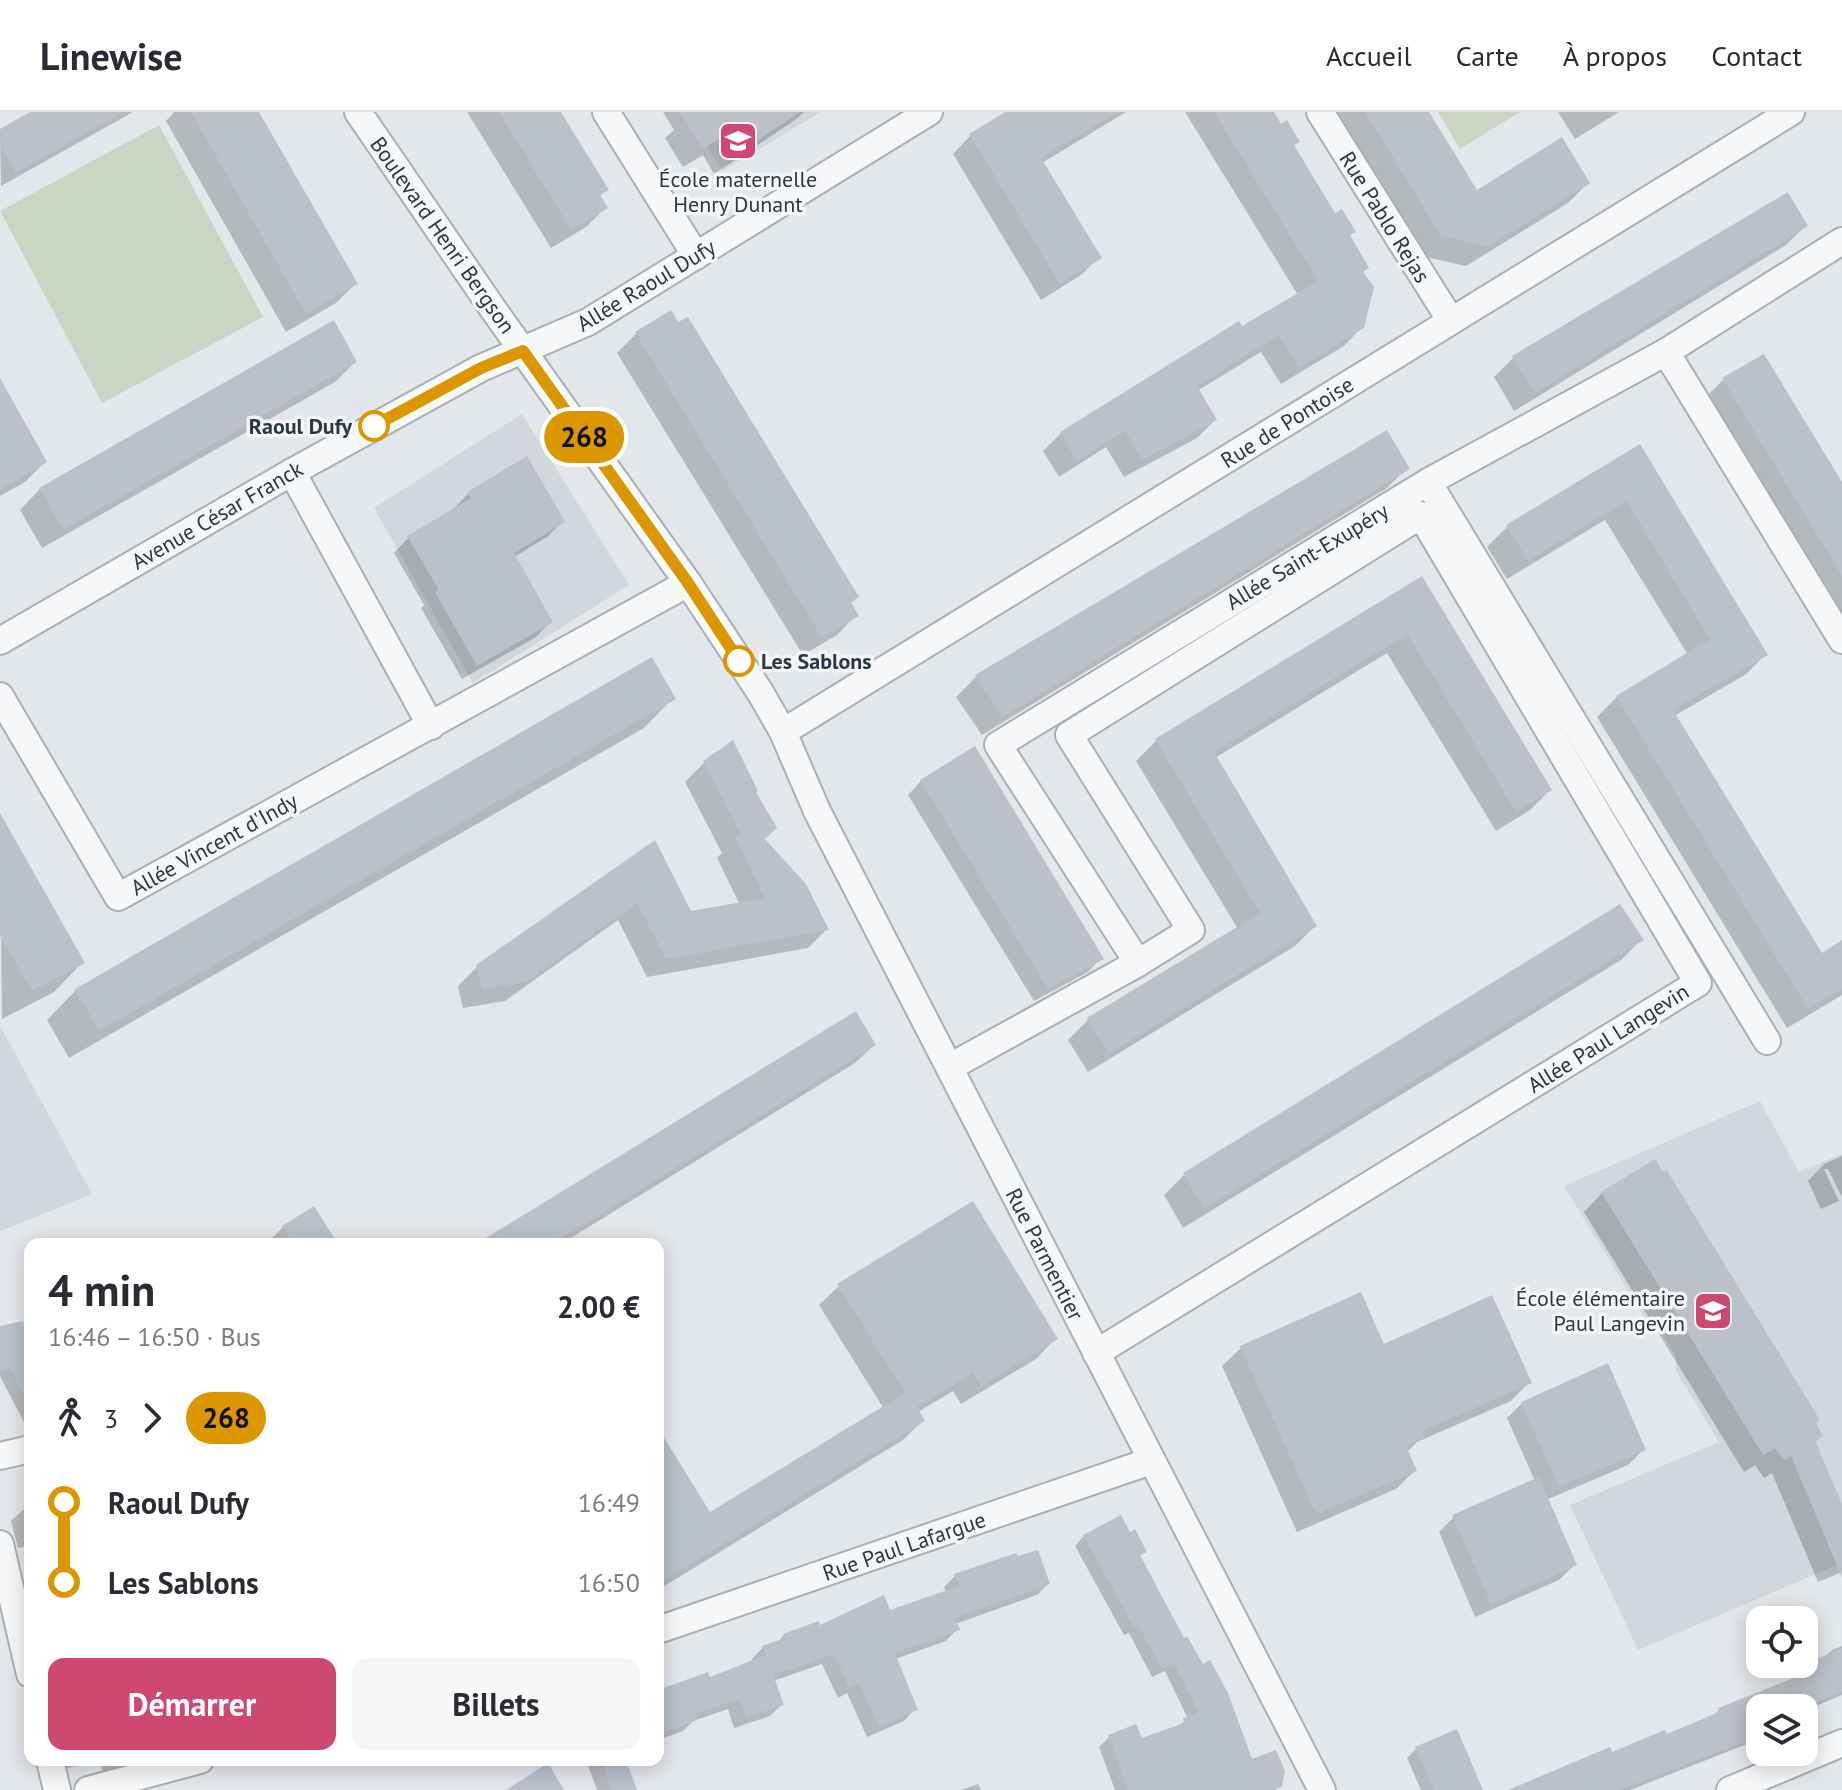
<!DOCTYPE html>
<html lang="fr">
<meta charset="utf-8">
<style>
body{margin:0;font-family:"PT Sans",sans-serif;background:#f7f7f7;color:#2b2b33;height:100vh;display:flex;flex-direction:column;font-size:30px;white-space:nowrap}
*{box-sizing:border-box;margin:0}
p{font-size:26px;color:#7c7c81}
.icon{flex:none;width:44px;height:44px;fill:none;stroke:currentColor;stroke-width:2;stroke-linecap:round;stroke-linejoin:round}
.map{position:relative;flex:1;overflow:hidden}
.side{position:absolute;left:24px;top:1126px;width:640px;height:528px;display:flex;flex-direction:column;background:#fff;border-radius:16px;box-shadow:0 4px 20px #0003}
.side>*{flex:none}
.badge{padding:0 16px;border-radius:26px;font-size:28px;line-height:52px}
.tools{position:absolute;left:1746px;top:1494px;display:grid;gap:16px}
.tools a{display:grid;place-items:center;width:72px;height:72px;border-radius:16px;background:#fff;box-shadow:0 4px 20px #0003;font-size:40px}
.map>.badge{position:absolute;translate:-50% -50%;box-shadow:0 0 0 4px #fff}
.legs{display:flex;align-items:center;gap:12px;height:88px;padding:0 24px;font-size:26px}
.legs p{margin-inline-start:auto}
.summary{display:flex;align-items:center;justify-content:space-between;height:136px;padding:0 24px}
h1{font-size:44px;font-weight:600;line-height:60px}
.button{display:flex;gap:16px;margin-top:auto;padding:16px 24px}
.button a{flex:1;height:92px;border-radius:16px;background:#cf4872;color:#fff;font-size:32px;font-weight:600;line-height:92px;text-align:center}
.button a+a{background:#f7f7f7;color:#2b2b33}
ul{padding:0 24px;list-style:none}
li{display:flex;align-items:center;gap:28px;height:80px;font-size:30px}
li i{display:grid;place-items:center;width:12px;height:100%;margin:0 10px;background:currentColor}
li i::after{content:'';width:20px;height:20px;margin:-10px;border:6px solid;border-radius:50%;background:#fff}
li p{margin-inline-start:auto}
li:first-child i{background:linear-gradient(#0000 50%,currentColor 0)}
li:last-child i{background:linear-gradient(currentColor 50%,#0000 0)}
header{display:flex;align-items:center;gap:48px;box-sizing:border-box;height:112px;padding:0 40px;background:#fff;border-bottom:2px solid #e1e1e2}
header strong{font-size:38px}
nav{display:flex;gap:44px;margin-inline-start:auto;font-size:28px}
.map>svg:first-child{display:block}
</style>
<header>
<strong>Linewise</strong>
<nav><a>Accueil</a><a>Carte</a><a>À propos</a><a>Contact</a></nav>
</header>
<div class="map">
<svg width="1842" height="1678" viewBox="0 0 1842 1678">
<rect width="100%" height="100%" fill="#e3e7eb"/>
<!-- built -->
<g fill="#d1d7dd">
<path d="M684 0H821L723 59Z"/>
<path d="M522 302 629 473 473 571 374 396Z"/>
<path d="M0 914 92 1082 0 1119Z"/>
<path d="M1760 989 1799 1060 1842 1042V1451L1638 1538 1570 1393 1719 1330 1676 1259V1243L1663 1224 1652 1218 1564 1074Z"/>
</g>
<!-- green -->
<g fill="#cbd5c4">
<path d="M1438 0H1520L1460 37Z"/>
<path d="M159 13 263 205 102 291 0 99Z"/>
</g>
<!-- shadow -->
<g fill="#0003">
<path d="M33 0H133L1 74 0 19Z"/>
<path d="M174 0H257L356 171 336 191 286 220 166 9Z"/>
<path d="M467 0H558L606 78 599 85 605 96 586 115 551 136Z"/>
<path d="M663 0H804L795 8 714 62 703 43 683 55 665 26 674 18Z"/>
<path d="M1011 0H1126L1042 51 1099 145 1081 163 1041 188 953 42 970 24Z"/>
<path d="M1185 0H1271L1280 15 1298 29 1293 34 1335 103 1353 120 1348 125 1361 161 1362 215 1344 234 1281 272 1261 240 1197 279 1215 308 1197 326 1124 365 1106 335 1059 365 1043 339 1061 321 1238 211 1241 217 1298 183Z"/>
<path d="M1333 0H1426L1476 80 1588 71 1568 91 1466 154 1421 144Z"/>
<path d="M1558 0H1619L1575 27Z"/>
<path d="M1806 113 1786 133 1514 299 1494 265 1514 245Z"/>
<path d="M670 201 857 485 850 492 856 503 837 523 803 543 617 241 636 222Z"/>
<path d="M1763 245 1842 373V513L1704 287 1723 268Z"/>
<path d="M355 250 335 270 42 436 20 398 40 377Z"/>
<path d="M0 271 45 350 25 370 0 384Z"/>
<path d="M1386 321 1407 356 1387 376 982 623 956 585 976 565Z"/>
<path d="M1639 335 1765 543 1745 563 1674 604 1822 844 1842 831V883L1787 916 1597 605 1617 585 1688 543 1605 408 1507 467 1487 435 1507 415Z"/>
<path d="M469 381 562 410 547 425 514 445 550 510 536 525 462 567 421 496 424 493 394 441 408 426 454 396Z"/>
<path d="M1421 467 1550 678 1530 698 1496 719 1387 541 1215 646 1315 814 1295 834 1088 960 1068 928 1088 908 1238 817 1136 649 1156 629Z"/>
<path d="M673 586 644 616 69 946 47 908 76 878Z"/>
<path d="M732 631 763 728 827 817 808 836 647 865 618 808 505 889 463 896 458 874 477 855 654 731 690 801 740 793 717 746 722 741 685 670 704 651Z"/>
<path d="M921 669 1101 846 1088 860 1034 889 908 683Z"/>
<path d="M0 705 83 850 54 880 2 907Z"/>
<path d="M1620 795 1641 828 1621 848 1183 1116 1164 1083 1184 1063Z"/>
<path d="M874 933 855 951 561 1132H480Z"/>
<path d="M1842 1044V1085L1828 1057H1824L1839 1089 1821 1097 1808 1069 1824 1052Z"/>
<path d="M1662 1063 1821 1324 1814 1331 1842 1398V1460L1818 1470 1772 1361 1764 1366 1755 1353 1744 1360 1584 1100 1602 1081Z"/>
<path d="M283 1115 336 1132H266Z"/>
<path d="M839 1174 1055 1227 1036 1247 961 1292 953 1279 918 1300 923 1308 903 1328 658 1478V1320L709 1403 884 1297 819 1193Z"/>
<path d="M0 1217 30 1247 28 1318 0 1264Z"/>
<path d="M1383 1234 1529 1270 1511 1289 1417 1330 1407 1340 1414 1359 1396 1377 1297 1420 1222 1254 1241 1236Z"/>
<path d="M1522 1291 1643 1338 1628 1353 1546 1388 1574 1453 1559 1468 1475 1505 1439 1420 1454 1405 1535 1369 1507 1306Z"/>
<path d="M30 1396V1458L25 1435 18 1436 11 1409 23 1398Z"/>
<path d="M1129 1422 1145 1439 1139 1445 1251 1649 1280 1674 1276 1678H1115L1099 1635 1109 1625 1141 1629 1176 1616 1188 1607 1165 1559 1152 1565 1129 1521 1124 1523 1075 1434 1084 1424Z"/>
<path d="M955 1464 1048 1472 1037 1483 955 1512 957 1517 946 1529 895 1547 915 1597 904 1609 867 1625 847 1581 838 1586 822 1552 773 1569 782 1592 770 1604 734 1616 728 1597 693 1609 683 1619 658 1628V1580L708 1567 753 1550 752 1547 763 1535 777 1531 784 1523 889 1501 946 1480 944 1475Z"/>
<path d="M1842 1534V1583L1804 1599V1596H1760V1627L1630 1678H1512L1666 1625 1710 1606 1719 1598 1794 1568 1793 1565 1802 1556 1824 1546 1832 1538Z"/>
<path d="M1416 1637 1481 1678H1421L1407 1646Z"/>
<path d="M65 1648H151L103 1663 100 1649 67 1656Z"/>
<path d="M586 1648H624L634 1678H597Z"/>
<path d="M978 1672 981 1678H961Z"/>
</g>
<!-- building -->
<g fill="#bac1c8">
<path d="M30 0H123L16 61 0 33V17Z"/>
<path d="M191 0H259L358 172 306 202Z"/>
<path d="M499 0H561L609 78 600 83 608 96 571 118Z"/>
<path d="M680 0H800L734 44 723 25 703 37Z"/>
<path d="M1005 0H1118L1041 46 1102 146 1060 172 969 22Z"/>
<path d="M1214 0H1274L1281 12 1287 8 1300 30 1294 33 1335 101 1342 97 1356 120 1350 123 1369 156 1363 160 1374 175 1364 216 1299 256 1279 223 1197 274 1217 308 1143 348 1125 319 1077 349 1060 320 1239 209 1242 214 1318 169Z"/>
<path d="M1365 0H1429L1477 78 1562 25 1590 71 1488 135 1441 124Z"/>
<path d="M1788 80 1808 114 1535 281 1512 244Z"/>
<path d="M671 198 678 210 688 205 859 485 851 490 859 504 822 526 635 220Z"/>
<path d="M334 208 357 250 63 418 39 376Z"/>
<path d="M1764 242 1842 370V464L1722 266Z"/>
<path d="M0 266 47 350 0 378Z"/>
<path d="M1387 318 1410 357 1003 605 975 563Z"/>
<path d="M1640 332 1768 543 1673 598 1822 841 1842 828V877L1808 897 1616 584 1710 527 1626 389 1528 449 1506 413Z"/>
<path d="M527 344 565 410 514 441 553 510 477 554 435 480 439 478 407 424 471 386 467 380Z"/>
<path d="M1422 464 1552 678 1516 700 1408 523 1373 543 1214 640 1317 814 1109 942 1087 906 1260 801 1155 627Z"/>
<path d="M652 545 676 587 99 919 75 877Z"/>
<path d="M733 628 758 679 756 680 777 716 765 727 806 772 829 818 666 847 637 791 526 870 482 877 476 853 655 728 691 799 765 786 735 725 741 722 703 649Z"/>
<path d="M975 634 1104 847 1048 877 920 668Z"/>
<path d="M0 701 85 851 32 879 0 824Z"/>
<path d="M1620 792 1644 828 1204 1097 1183 1061Z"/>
<path d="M856 899 876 933 552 1132H476Z"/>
<path d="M1655 1047 1663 1060 1666 1057 1820 1308 1816 1311 1823 1324 1815 1329 1842 1392V1465L1791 1344 1784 1348 1775 1336 1763 1343 1601 1080Z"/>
<path d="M973 1089 1058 1227 981 1274 973 1261 917 1295 925 1309 658 1472V1316L710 1400 905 1281 837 1172Z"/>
<path d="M314 1094 338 1132H293L282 1114Z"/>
<path d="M1361 1180 1384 1232 1492 1183 1532 1271 1422 1319 1425 1325 1406 1334 1417 1359 1316 1402 1240 1234Z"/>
<path d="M23 1209 30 1239V1296L10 1256 0 1258V1214Z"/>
<path d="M1608 1251 1646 1338 1559 1375 1521 1290Z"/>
<path d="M1539 1365 1577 1453 1491 1492 1452 1403Z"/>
<path d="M1121 1403 1130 1420 1135 1417 1147 1440 1140 1443 1184 1526 1187 1524 1203 1552 1210 1548 1228 1581 1252 1647 1276 1638 1285 1659 1282 1675 1273 1678H1127L1108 1623 1136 1612 1142 1626 1184 1611 1183 1606 1199 1601 1174 1551 1162 1557 1138 1513 1134 1515 1083 1423Z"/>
<path d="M1038 1438 1050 1472 955 1506 960 1518 895 1541 918 1598 879 1615 859 1571 849 1576 834 1542 774 1563 767 1545 784 1593 746 1605 739 1587 695 1602 697 1608 658 1622V1578L708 1560 710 1565 766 1543 762 1534 785 1526 783 1522 819 1509 820 1513 884 1483 890 1498 959 1474 954 1462 1016 1441 1018 1444Z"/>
<path d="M1842 1536V1579L1803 1596H1760V1624L1619 1678H1508L1610 1635 1612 1640 1665 1618 1667 1622 1719 1600 1718 1596 1804 1562 1801 1554Z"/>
<path d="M1457 1617 1483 1678H1434L1415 1635Z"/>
<path d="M601 1648H626L637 1678H612Z"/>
<path d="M548 1651 564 1678H506Z"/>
</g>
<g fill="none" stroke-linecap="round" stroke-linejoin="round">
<!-- minor casing -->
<g stroke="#a8afb5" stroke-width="30">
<g id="minor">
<path d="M358 0 493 197 688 471 760 580 783 620 817 699 1322 1678"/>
<path d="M606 0 696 144"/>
<path d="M1320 0 1451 209"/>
<path d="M1666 240 1842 528"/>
<path d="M292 360 431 614"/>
<path d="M1428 370 1767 929"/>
<path d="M0 529 292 360 481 256 588 210 929 0"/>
<path d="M0 584 118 785 688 471"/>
<path d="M783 620 1791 0"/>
<path d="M950 955 1138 851 998 633 1428 370 1666 240 1842 129"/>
<path d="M1096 1241 1698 871 1421 403 1069 623 1191 818 1138 851"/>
<path d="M0 1344 30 1337"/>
<path d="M0 1432 30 1562"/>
<path d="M658 1518 1151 1349"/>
<path d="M50 1648 57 1678"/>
<path d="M88 1678 200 1648"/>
<path d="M1730 1678 1842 1631"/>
</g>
</g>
<!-- minor -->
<use href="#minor" stroke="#f6f7f9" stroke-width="26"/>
</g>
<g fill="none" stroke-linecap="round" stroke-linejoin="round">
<!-- line-1 casing -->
<g stroke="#fff" stroke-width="18">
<path id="line-1" d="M374 314 481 256 523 239 688 471 739 549"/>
</g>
<!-- line-1 -->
<use href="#line-1" stroke="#dc9600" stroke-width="12"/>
</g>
<!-- icons -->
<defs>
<g id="school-square" transform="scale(2)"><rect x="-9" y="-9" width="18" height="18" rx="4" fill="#cf4872" stroke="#f3f6f8"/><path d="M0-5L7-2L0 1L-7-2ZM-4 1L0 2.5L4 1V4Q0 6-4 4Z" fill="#fff"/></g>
</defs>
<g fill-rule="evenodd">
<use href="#school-square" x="738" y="29"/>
<use href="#school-square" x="1713" y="1199"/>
</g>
<!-- markers -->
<g fill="#fff" stroke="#dc9600" stroke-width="4">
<circle cx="374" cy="314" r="14"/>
<circle cx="739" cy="549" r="14"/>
</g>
<g text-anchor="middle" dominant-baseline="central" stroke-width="7" stroke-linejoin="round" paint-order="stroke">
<!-- poi labels -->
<g font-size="22" fill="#2a3843" stroke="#f3f6f8">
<text x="738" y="67">École maternelle<tspan x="738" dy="25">Henry Dunant</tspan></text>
<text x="1685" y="1186" text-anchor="end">École élémentaire<tspan x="1685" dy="25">Paul Langevin</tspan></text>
</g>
<!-- street labels -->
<g font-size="22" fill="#2a3843" stroke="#f3f6f8">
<text transform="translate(1385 105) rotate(58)">Rue Pablo Rejas</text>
<text transform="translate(443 123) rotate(55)">Boulevard Henri Bergson</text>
<text transform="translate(646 173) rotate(-31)">Allée Raoul Dufy</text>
<text transform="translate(1287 310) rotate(-32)">Rue de Pontoise</text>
<text transform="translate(217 403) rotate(-30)">Avenue César Franck</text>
<text transform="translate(1307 444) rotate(-31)">Allée Saint-Exupéry</text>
<text transform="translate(214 732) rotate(-29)">Allée Vincent d'Indy</text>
<text transform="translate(1608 926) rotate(-32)">Allée Paul Langevin</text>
<text transform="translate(1045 1142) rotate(63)">Rue Parmentier</text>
<text transform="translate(904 1434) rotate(-19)">Rue Paul Lafargue</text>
</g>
<!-- stop labels -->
<g font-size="22" font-weight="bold" fill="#2a3843" stroke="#f3f6f8" text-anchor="end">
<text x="352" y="314">Raoul Dufy</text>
<text x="761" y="549" text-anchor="start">Les Sablons</text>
</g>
</g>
</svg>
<div class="tools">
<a><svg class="icon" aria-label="locate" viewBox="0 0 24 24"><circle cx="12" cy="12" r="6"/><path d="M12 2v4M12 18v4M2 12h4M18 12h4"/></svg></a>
<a><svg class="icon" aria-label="layers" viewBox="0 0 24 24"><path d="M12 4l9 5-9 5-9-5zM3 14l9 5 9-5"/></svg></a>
</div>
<b class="badge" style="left:584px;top:325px;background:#dc9600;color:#111">268</b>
<section class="side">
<div class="summary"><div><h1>4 min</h1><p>16:46 – 16:50 · Bus</p></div><b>2.00 €</b></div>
<div class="legs"><svg class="icon" aria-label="walk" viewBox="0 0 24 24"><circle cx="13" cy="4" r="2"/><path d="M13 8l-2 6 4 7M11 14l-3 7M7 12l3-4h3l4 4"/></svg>3<svg class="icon" aria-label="forward" viewBox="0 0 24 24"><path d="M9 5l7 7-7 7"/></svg><b class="badge" style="background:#dc9600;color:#111">268</b></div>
<ul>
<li><i style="color:#dc9600"></i><b>Raoul Dufy</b><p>16:49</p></li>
<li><i style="color:#dc9600"></i><b>Les Sablons</b><p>16:50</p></li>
</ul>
<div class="button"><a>Démarrer</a><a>Billets</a></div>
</section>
</div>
